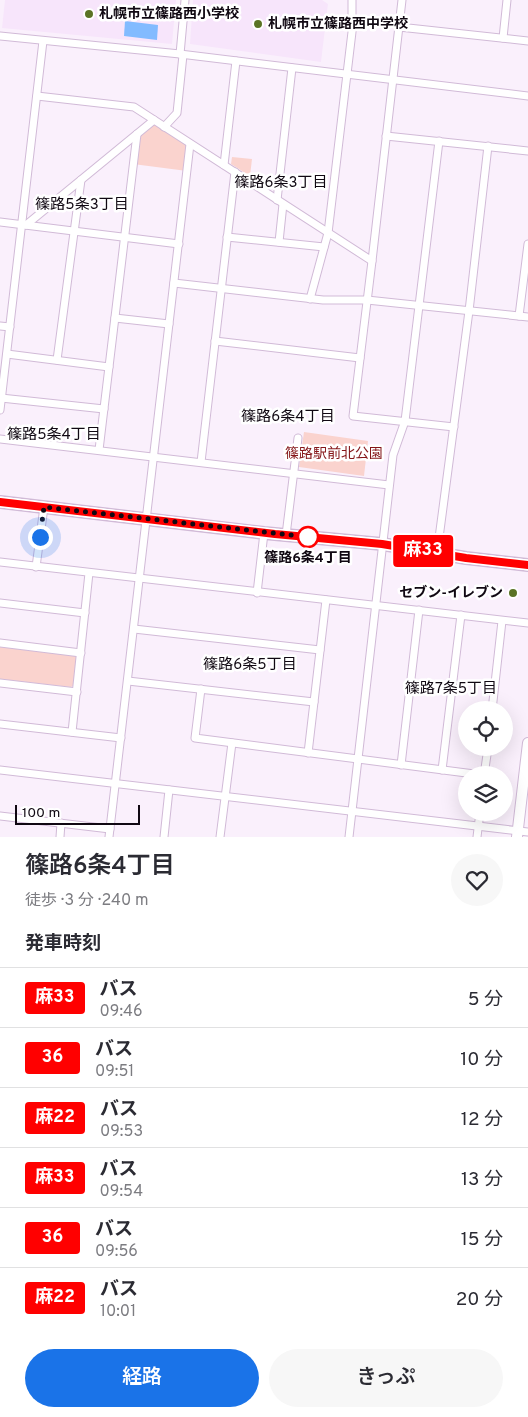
<!DOCTYPE html>
<html lang="ja">
<meta charset="utf-8">
<style>
body{margin:0;font-family:Overpass,"Noto Sans JP",sans-serif;background:#f7f7f7;color:#2b2b33;height:100vh;display:flex;flex-direction:column;font-size:19px;white-space:nowrap}
*{box-sizing:border-box;margin:0}
p{font-size:16px;color:#7c7c81}
.icon{flex:none;width:28px;height:28px;fill:none;stroke:currentColor;stroke-width:2;stroke-linecap:round;stroke-linejoin:round}
.map{position:relative;height:837px;overflow:hidden}
.sheet{display:flex;flex-direction:column;background:#fff;flex:1}
.sheet>*{flex:none}
.badge{padding:0 10px;border-radius:4px;font-size:18px;line-height:32px}
.tools{position:absolute;left:458px;top:701px;display:grid;gap:10px}
.tools a{display:grid;place-items:center;width:55px;height:55px;border-radius:50%;background:#fff;box-shadow:0 5px 20px #0002;font-size:25px}
.scale{position:absolute;left:15px;bottom:12px;width:125px;box-sizing:border-box;padding-left:5px;border:2px solid #100812;border-top:0;font-size:14px;line-height:18px;white-space:nowrap;color:#100812;-webkit-text-stroke:4px #fff;paint-order:stroke}
.you{position:absolute;width:25px;height:25px;margin:-12px;border:4px solid #fff;border-radius:50%;background:#1a73e8;box-shadow:0 0 0 8px #1a73e833}
.map>.badge{position:absolute;translate:-50% -50%;box-shadow:0 0 0 2px #fff}
h2{padding:0 25px;font-size:19px;line-height:45px}
.round{display:grid;place-items:center;flex:none;width:52px;height:52px;border-radius:26px;background:#f7f7f7}
.overview{display:flex;align-items:center;justify-content:space-between;height:85px;padding:0 25px}
h1{font-size:24px;font-weight:600;line-height:38px}
.action{display:flex;gap:10px;margin-top:auto;padding:10px 25px}
.action a{flex:1;height:58px;border-radius:30px;background:#1a73e8;color:#fff;font-size:20px;font-weight:600;line-height:58px;text-align:center}
.action a+a{background:#f7f7f7;color:#2b2b33}
ul{padding:0;list-style:none}
li{display:flex;align-items:center;gap:15px;height:60px;padding:0 25px;border-top:1px solid #e1e1e2}
li div{flex:1}
li b{display:block;font-size:19px}
li em{font-style:normal}
li .badge{min-width:55px;font-weight:700;text-align:center}
.map>svg:first-child{display:block}
</style>
<div class="map">
<svg width="528" height="837" viewBox="0 0 528 837">
<rect width="100%" height="100%" fill="#faf0fc"/>
<!-- built -->
<g fill="#f7e5fb">
<path d="M5 0H176L172 44 2 28Z"/>
<path d="M193 0H322L328 4 321 62 190 44Z"/>
</g>
<!-- green -->
<g fill="#fad3ce">
<path d="M154 120 190 144 187 171 133 164 137 134Z"/>
<path d="M232 157 252 159 250 176 231 164Z"/>
<path d="M304 432 368 441 364 476 299 467Z"/>
<path d="M0 647 75 656 77 658 74 685 71 687 0 679Z"/>
</g>
<!-- water -->
<path fill="#82bbff" d="M125 21 158 25 157 40 124 36Z"/>
<g fill="none" stroke-linecap="round" stroke-linejoin="round">
<!-- street casing -->
<g stroke="#d1bad7" stroke-width="9">
<g id="street">
<path d="M399 27 528 41"/>
<path d="M0 36 180 54 528 96"/>
<path d="M503 38 507 0"/>
<path d="M180 54 185 0"/>
<path d="M37 96 134 107 372 261 402 0"/>
<path d="M164 127 177 113 183 55"/>
<path d="M386 136 528 151"/>
<path d="M224 165 236 61"/>
<path d="M277 200 292 68"/>
<path d="M0 222 179 244"/>
<path d="M26 225 154 120"/>
<path d="M227 237 324 247"/>
<path d="M279 242 283 204"/>
<path d="M372 261 353 416 454 427"/>
<path d="M174 283 323 300H367L528 317"/>
<path d="M310 299 328 233 352 32V0"/>
<path d="M519 316 528 244"/>
<path d="M115 318 169 324"/>
<path d="M0 326 10 327"/>
<path d="M215 341 360 358"/>
<path d="M7 354 109 367"/>
<path d="M57 360 81 180"/>
<path d="M1 398 104 409"/>
<path d="M0 410 43 41"/>
<path d="M0 439 389 485"/>
<path d="M99 450 137 134"/>
<path d="M201 462 235 172"/>
<path d="M286 535 298 438"/>
<path d="M437 553 469 311 488 146"/>
<path d="M0 562 528 623"/>
<path d="M36 567 44 507"/>
<path d="M257 593 264 533"/>
<path d="M0 603 85 613"/>
<path d="M134 629 320 650"/>
<path d="M0 643 81 653"/>
<path d="M128 681 314 702"/>
<path d="M0 683 77 692"/>
<path d="M201 689 195 738 482 775"/>
<path d="M492 710 502 621"/>
<path d="M0 724 121 738"/>
<path d="M72 732 89 573"/>
<path d="M308 753 326 600"/>
<path d="M401 765 419 610"/>
<path d="M0 770 528 832"/>
<path d="M442 770 461 615"/>
<path d="M484 775 488 748"/>
<path d="M0 816 110 829"/>
<path d="M60 837 61 823"/>
<path d="M109 837 190 144"/>
<path d="M164 837 169 790"/>
<path d="M220 837 232 743"/>
<path d="M349 837 393 455 405 421 439 141"/>
<path d="M477 837 480 812"/>
</g>
</g>
<!-- secondary casing -->
<g stroke="#d1bad7" stroke-width="12">
<path id="secondary" d="M517 837 528 743"/>
</g>
<!-- primary casing -->
<g stroke="#d1bad7" stroke-width="14">
<path id="primary" d="M0 502 264 533 382 544 466 558 528 565"/>
</g>
<!-- street -->
<use href="#street" stroke="#fff" stroke-width="7"/>
<!-- secondary -->
<use href="#secondary" stroke="#fff" stroke-width="10"/>
<!-- primary -->
<use href="#primary" stroke="#fff" stroke-width="11"/>
</g>
<g fill="none" stroke-linecap="round" stroke-linejoin="round">
<!-- line casing -->
<g stroke="#fff" stroke-width="11">
<path id="line" d="M0 502 275 534 382 544 466 558 528 565"/>
</g>
<!-- line -->
<use href="#line" stroke="#f00" stroke-width="8"/>
<!-- walk -->
<path stroke="#100812" stroke-width="5" stroke-dasharray="0 9" d="M40 537 44 507 308 537"/>
</g>
<!-- markers -->
<g fill="#5b7325" stroke="#fff" stroke-width="2">
<circle cx="89" cy="14" r="5"/>
<circle cx="258" cy="24" r="5"/>
<circle cx="513" cy="593" r="5"/>
</g>
<circle fill="#fff" stroke="#f00" stroke-width="2.5" cx="308" cy="537" r="10"/>
<g text-anchor="middle" dominant-baseline="central" stroke-width="5" stroke-linejoin="round" paint-order="stroke">
<!-- poi labels -->
<g font-size="14" font-weight="bold" fill="#100812" stroke="#fff" text-anchor="start">
<text x="99" y="14">札幌市立篠路西小学校</text>
<text x="268" y="24">札幌市立篠路西中学校</text>
<text x="503" y="593" text-anchor="end">セブン-イレブン</text>
</g>
<!-- park labels -->
<g font-size="14" fill="#841518" stroke="#fff">
<text x="334" y="454">篠路駅前北公園</text>
</g>
<!-- stop labels -->
<g font-size="14" font-weight="bold" fill="#100812" stroke="#fff">
<text x="308" y="558">篠路6条4丁目</text>
</g>
<!-- neighbourhood labels -->
<g font-size="15" fill="#100812" stroke="#fff">
<text x="281" y="183">篠路6条3丁目</text>
<text x="82" y="205">篠路5条3丁目</text>
<text x="288" y="417">篠路6条4丁目</text>
<text x="54" y="435">篠路5条4丁目</text>
<text x="250" y="665">篠路6条5丁目</text>
<text x="451" y="689">篠路7条5丁目</text>
</g>
</g>
</svg>
<div class="tools">
<a><svg class="icon" aria-label="locate" viewBox="0 0 24 24"><circle cx="12" cy="12" r="6"/><path d="M12 2v4M12 18v4M2 12h4M18 12h4"/></svg></a>
<a><svg class="icon" aria-label="layers" viewBox="0 0 24 24"><path d="M12 4l9 5-9 5-9-5zM3 14l9 5 9-5"/></svg></a>
</div>
<div class="scale">100 m</div>
<div class="you" style="left:40px;top:537px"></div>
<b class="badge" style="left:423px;top:551px;background:#f00;color:#fff">麻33</b>
</div>
<section class="sheet">
<div class="overview"><div><h1>篠路6条4丁目</h1><p>徒歩 · 3 分 · 240 m</p></div><a class="round"><svg class="icon" aria-label="heart" viewBox="0 0 24 24"><path d="M12 20l-8-8c-3-5 5-10 8-4 3-6 11-1 8 4z"/></svg></a></div>
<h2>発車時刻</h2>
<ul>
<li><span class="badge" style="background:#f00;color:#fff">麻33</span><div><b>バス</b><p>09:46</p></div><em>5 分</em></li>
<li><span class="badge" style="background:#f00;color:#fff">36</span><div><b>バス</b><p>09:51</p></div><em>10 分</em></li>
<li><span class="badge" style="background:#f00;color:#fff">麻22</span><div><b>バス</b><p>09:53</p></div><em>12 分</em></li>
<li><span class="badge" style="background:#f00;color:#fff">麻33</span><div><b>バス</b><p>09:54</p></div><em>13 分</em></li>
<li><span class="badge" style="background:#f00;color:#fff">36</span><div><b>バス</b><p>09:56</p></div><em>15 分</em></li>
<li><span class="badge" style="background:#f00;color:#fff">麻22</span><div><b>バス</b><p>10:01</p></div><em>20 分</em></li>
</ul>
<div class="action"><a>経路</a><a>きっぷ</a></div>
</section>
